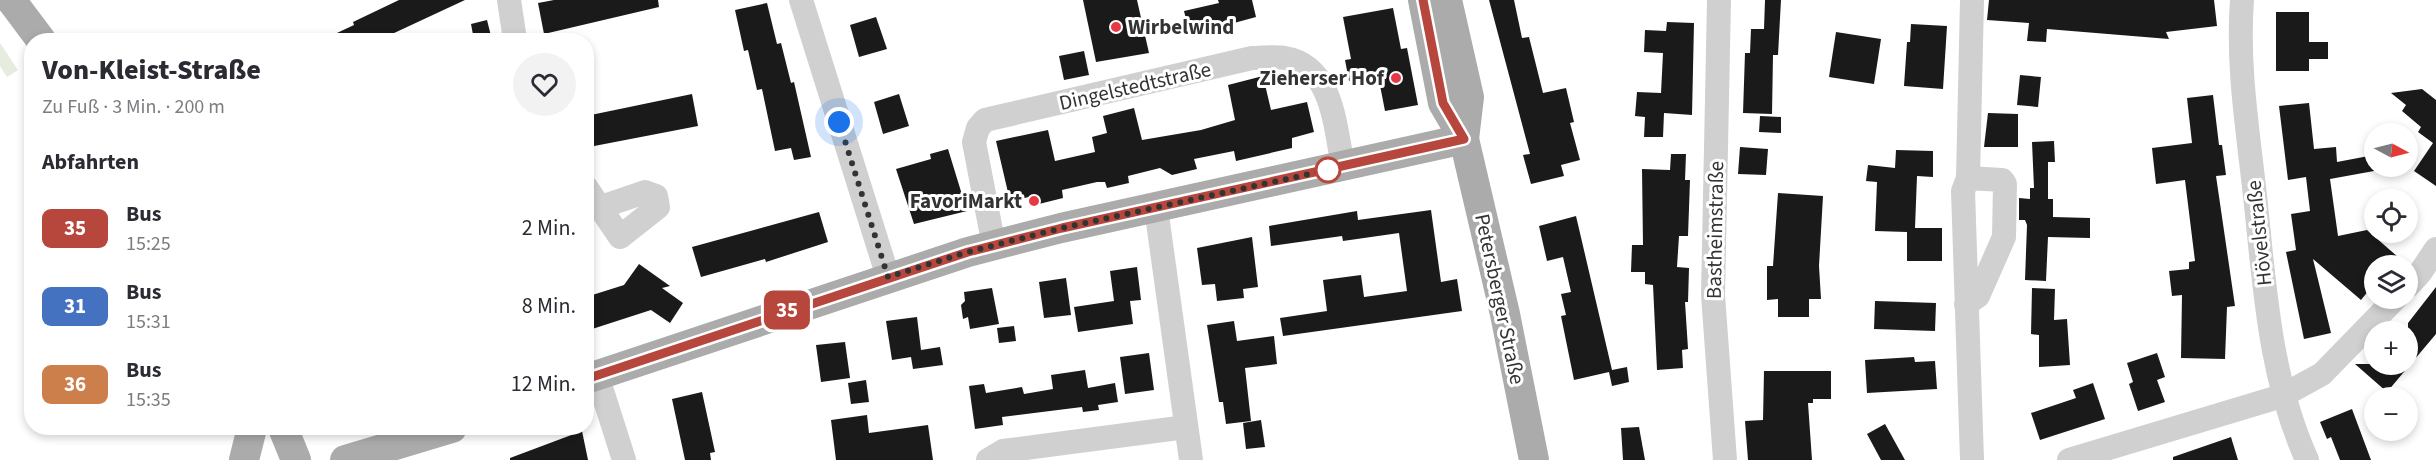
<!DOCTYPE html>
<html lang="de">
<meta charset="utf-8">
<style>
body{margin:0;font-family:"Source Sans 3",sans-serif;background:#f2f2f3;color:#2b2b33;height:100vh;display:flex;flex-direction:column;font-size:22px;white-space:nowrap}
*{box-sizing:border-box;margin:0}
p{font-size:20px;color:#7c7c81}
.icon{flex:none;width:33px;height:33px;fill:none;stroke:currentColor;stroke-width:2;stroke-linecap:round;stroke-linejoin:round}
.map{position:relative;flex:1;overflow:hidden}
.panel{position:absolute;left:24px;top:33px;width:570px;height:402px;display:flex;flex-direction:column;background:#fff;border-radius:24px;box-shadow:0 3px 9px #0003}
.panel>*{flex:none}
.badge{padding:0 12px;border-radius:9px;font-size:21px;line-height:39px}
.needle{width:39px;rotate:97deg}
.buttons{position:absolute;left:2364px;top:123px;display:grid;gap:12px}
.buttons a{display:grid;place-items:center;width:54px;height:54px;border-radius:50%;background:#fff;box-shadow:0 3px 9px #0003;font-size:30px}
.you{position:absolute;width:30px;height:30px;margin:-15px;border:4px solid #fff;border-radius:50%;background:#1a73e8;box-shadow:0 0 0 9px #1a73e833}
.map>.badge{position:absolute;translate:-50% -50%;box-shadow:0 0 0 3px #fff}
h2{padding:0 18px;font-size:22px;line-height:54px}
.round{display:grid;place-items:center;flex:none;width:63px;height:63px;border-radius:32px;background:#f2f2f3}
.head{display:flex;align-items:center;justify-content:space-between;height:102px;padding:0 18px}
h1{font-size:28px;font-weight:800;line-height:45px}
ul{padding:0;list-style:none}
li{display:flex;align-items:center;gap:18px;height:78px;padding:0 18px}
li div{flex:1}
li b{display:block;font-size:22px}
li em{font-style:normal}
li .badge{min-width:66px;font-weight:700;text-align:center}
.map>svg:first-child{display:block}
</style>
<div class="map">
<svg width="2436" height="460" viewBox="0 0 2436 460">
<rect width="100%" height="100%" fill="#fff"/>
<!-- green -->
<path fill="#e6ecdf" d="M0 43 18 70 7 77 0 66Z"/>
<!-- building -->
<g fill="#1a1a1a">
<path d="M399 0H465L392 34 394 40H322L354 25 353 22Z"/>
<path d="M554 0H658L659 7 544 34 538 3Z"/>
<path d="M1083 0H1137L1149 53 1096 62Z"/>
<path d="M1218 0H1252L1256 17 1190 35 1184 11 1219 3Z"/>
<path d="M1489 0H1514L1522 38 1529 37 1543 93 1566 88 1574 122 1570 123 1580 160 1561 165 1564 176 1531 184 1523 155 1530 154Z"/>
<path d="M1765 0H1781L1778 55H1773L1772 114 1743 113 1745 53H1750L1751 29H1764Z"/>
<path d="M1989 0H2214L2217 26 2166 32 2169 39 2047 29 2046 42 2027 41 2029 23 1987 20Z"/>
<path d="M767 3 777 44 781 43 791 83 794 82 811 157 794 160 791 148 775 151 762 89 757 90 748 50 744 51 735 10Z"/>
<path d="M1393 8 1401 49 1407 48 1418 105 1385 111 1378 75 1349 81 1345 60 1351 59 1343 17Z"/>
<path d="M2276 12H2309V42H2328V59H2309V71H2276Z"/>
<path d="M876 17 887 49 859 57 850 25Z"/>
<path d="M487 20 492 40H474L471 24Z"/>
<path d="M1667 22 1694 23 1692 115 1664 113 1663 137H1644L1645 117 1635 116 1637 92 1661 93 1663 53 1644 52 1645 30 1666 31Z"/>
<path d="M1911 24 1947 26 1943 89 1904 86 1907 42H1910Z"/>
<path d="M1836 32 1881 39 1874 84 1829 77Z"/>
<path d="M1084 51 1089 75 1064 80 1059 56Z"/>
<path d="M2020 75 2041 77 2038 107 2017 105Z"/>
<path d="M1263 76 1271 110 1307 102 1314 132 1292 138V148L1236 161 1234 151 1194 159 1197 169 1172 175 1160 168 1128 176 1129 183 1107 188 1105 182H1097L1062 190 1063 198 1031 206 1029 197 1010 201 996 141 1048 130 1055 161 1095 152 1092 137 1107 133 1103 116 1134 108 1142 140 1201 130 1235 120 1228 85Z"/>
<path d="M2422 89 2436 100V186L2414 171 2433 143 2418 132 2421 127 2402 111 2406 105 2391 93Z"/>
<path d="M692 94 698 126 589 147 586 116Z"/>
<path d="M899 94 909 126 883 134 874 102Z"/>
<path d="M2213 95 2219 145H2222L2226 175 2216 176 2235 306 2227 307 2225 359 2181 358 2182 295 2172 296 2169 271 2189 269V262L2195 261 2185 180 2156 184 2152 148 2192 143 2187 98Z"/>
<path d="M2309 103 2314 149 2336 147 2337 162 2374 155V171L2330 179 2338 236 2367 230 2398 257 2390 266H2374V284L2361 300 2313 259 2331 333 2304 339 2286 252 2296 250 2291 214 2310 211 2306 177 2288 180 2279 106Z"/>
<path d="M1988 113 2018 114V147H1984Z"/>
<path d="M1760 116 1781 117V133L1759 132Z"/>
<path d="M2054 141 2055 162H2048V199H2053V217L2090 218V238L2048 237 2046 281 2025 280 2027 225 2025 220H2019V198L2030 199V188H2034L2032 142Z"/>
<path d="M1740 147 1768 149 1766 175 1738 174Z"/>
<path d="M948 149 967 211 914 224 896 169 931 159 930 154Z"/>
<path d="M1896 150 1933 151V177L1917 176 1915 228H1942V261H1907V232L1875 231 1877 182 1866 181 1868 165 1895 168Z"/>
<path d="M1671 154H1686L1685 180H1690L1688 236H1679L1677 267 1689 268 1688 302H1685L1688 349 1682 350 1683 368 1657 370 1653 285 1645 284V272H1631L1632 245H1643L1642 169 1670 170Z"/>
<path d="M1778 193 1823 196 1819 266 1821 299H1809V317H1778V299L1767 300V266H1773Z"/>
<path d="M1431 210 1441 282 1457 279 1462 311 1283 336 1280 318 1327 311 1323 280 1361 275 1364 297 1407 291 1399 233 1343 241 1342 236 1271 246 1269 226 1357 211 1358 220Z"/>
<path d="M819 212 828 242 766 262 765 259 701 277 692 247Z"/>
<path d="M1576 216 1612 370 1627 367 1629 382 1612 386 1609 372 1574 380 1561 316 1566 315 1561 294 1571 292 1563 257 1547 261 1539 226Z"/>
<path d="M1252 237 1258 287 1243 289 1244 298 1217 301 1215 284 1202 285 1197 248Z"/>
<path d="M639 264 670 286 662 288 683 303 670 323 651 310 586 331V297L624 285Z"/>
<path d="M1137 267 1141 300 1130 301 1133 324 1078 332 1074 307 1114 301 1110 271Z"/>
<path d="M1066 278 1071 315 1044 318 1039 282Z"/>
<path d="M2436 287V334L2387 392 2355 364H2408V323Z"/>
<path d="M992 288 999 324 970 329 968 317 963 319 961 305 965 301 964 292Z"/>
<path d="M2032 288 2055 289 2054 320 2067 319 2070 365 2039 367V335L2031 334Z"/>
<path d="M1875 301 1936 303 1935 331 1874 329Z"/>
<path d="M917 317 921 350 940 347 943 365 913 369 911 357 892 360 886 321Z"/>
<path d="M1234 321 1237 341 1274 336 1277 364 1245 368 1251 421 1226 424 1223 402H1219L1207 325Z"/>
<path d="M1014 326 1016 341 999 343 997 328Z"/>
<path d="M845 342 850 378 821 382 816 345Z"/>
<path d="M1149 353 1154 390 1125 394 1120 357Z"/>
<path d="M2157 353 2165 377 2157 380 2165 402 2138 411 2129 384 2133 382 2127 363Z"/>
<path d="M1914 357 1915 362 1935 361 1937 389 1867 393 1865 360Z"/>
<path d="M1085 370 1088 388 1115 383 1118 402 1098 405 1099 410 1083 412 1082 407 1002 417 1003 425 975 429 969 386 984 384 986 393 1022 387 1024 394 1053 389 1051 375Z"/>
<path d="M1764 371H1831V399H1813V403H1808L1812 460H1748L1745 421 1763 420Z"/>
<path d="M866 380 869 402 851 404 848 383Z"/>
<path d="M2093 383 2105 419 2040 440 2031 413 2076 398 2073 390Z"/>
<path d="M702 392 715 452 710 453 711 460H685L672 399Z"/>
<path d="M2352 409 2371 460H2340L2331 437 2327 439 2320 422Z"/>
<path d="M867 415 869 433 928 425 933 460H836L831 420Z"/>
<path d="M1261 420 1265 447 1246 449 1243 423Z"/>
<path d="M1885 424 1905 460H1881L1867 434Z"/>
<path d="M1639 427 1645 460H1623L1621 428Z"/>
<path d="M582 431 588 460H510V458Z"/>
<path d="M2231 437 2238 460H2173V457Z"/>
</g>
<g fill="none" stroke-linecap="round" stroke-linejoin="round">
<!-- minor -->
<g stroke="#d0d0d0" stroke-width="24">
<path d="M509 0 515 40"/>
<path d="M801 0 888 277"/>
<path d="M1719 0 1713 295 1725 460"/>
<path d="M2242 0C2237 66 2248 131 2255 196 2265 288 2269 375 2307 460"/>
<path d="M1968 178 1972 0"/>
<path d="M586 187 620 237 658 207 656 196 645 192 601 207"/>
<path d="M1156 208 1191 460"/>
<path d="M994 246 974 142 978 128 985 120 1252 58C1262 58 1275 56 1285 58 1333 66 1335 127 1343 166"/>
<path d="M2408 286 2420 273 2436 249"/>
<path d="M1966 304 1978 296 2004 237 2005 184 2002 180 1968 178 1963 191 1972 460"/>
<path d="M597 375 624 460"/>
<path d="M988 460 1003 451 1186 427"/>
<path d="M2069 460 2282 396 2322 374 2396 298"/>
</g>
<!-- major -->
<g stroke="#ababab" stroke-width="30">
<path d="M11 0 41 40"/>
<path d="M1423 0 1443 103 1464 139 1505 314 1534 460"/>
<path d="M1447 0 1469 97 1464 139"/>
<path d="M586 379 968 252 1061 228 1464 139"/>
<path d="M283 428 296 460"/>
<path d="M244 460 252 428"/>
<path d="M345 460 452 428"/>
</g>
</g>
<g fill="none" stroke-linecap="round" stroke-linejoin="round">
<!-- line casing -->
<g stroke="#fff" stroke-width="14">
<path id="line" d="M586 379 968 252 1062 228 1464 139 1443 103 1423 0"/>
</g>
<!-- line -->
<use href="#line" stroke="#b7473d" stroke-width="9"/>
<!-- walk -->
<path stroke="#333" stroke-width="6" stroke-dasharray="0 10.8" d="M839 122 888 277 968 252 1062 228 1328 170"/>
</g>
<!-- markers -->
<g fill="#e63946" stroke="#fff" stroke-width="2">
<circle cx="1116" cy="27" r="6"/>
<circle cx="1396" cy="78" r="6"/>
<circle cx="1034" cy="201" r="6"/>
</g>
<circle fill="#fff" stroke="#b7473d" stroke-width="3" cx="1328" cy="170" r="12"/>
<g text-anchor="middle" dominant-baseline="central" stroke-width="6" stroke-linejoin="round" paint-order="stroke">
<!-- poi labels -->
<g font-size="21" font-weight="bold" fill="#333" stroke="#fff" text-anchor="end">
<text x="1128" y="27" text-anchor="start">Wirbelwind</text>
<text x="1384" y="78">Zieherser Hof</text>
<text x="1022" y="201">FavoriMarkt</text>
</g>
<!-- street labels -->
<g font-size="21" fill="#333" stroke="#fff">
<text transform="translate(1135 86) rotate(-13)">Dingelstedtstraße</text>
<text transform="translate(1715 230) rotate(-89)">Bastheimstraße</text>
<text transform="translate(2259 233) rotate(-96)">Hövelstraße</text>
<text transform="translate(1500 299) rotate(78)">Petersberger Straße</text>
</g>
</g>
</svg>
<div class="buttons">
<a><svg class="needle" viewBox="-14 -14 28 28"><path d="M0-13l5 13h-10z" fill="#e53935"/><path d="M0 13l5-13h-10z" fill="#7c7c81"/></svg></a>
<a><svg class="icon" aria-label="locate" viewBox="0 0 24 24"><circle cx="12" cy="12" r="6"/><path d="M12 2v4M12 18v4M2 12h4M18 12h4"/></svg></a>
<a><svg class="icon" aria-label="layers" viewBox="0 0 24 24"><path d="M12 4l9 5-9 5-9-5zM3 14l9 5 9-5"/></svg></a>
<a>+</a>
<a>−</a>
</div>
<div class="you" style="left:839px;top:122px"></div>
<b class="badge" style="left:787px;top:310px;background:#b7473d;color:#fff">35</b>
<section class="panel">
<div class="head"><div><h1>Von-Kleist-Straße</h1><p>Zu Fuß · 3 Min. · 200 m</p></div><a class="round"><svg class="icon" aria-label="heart" viewBox="0 0 24 24"><path d="M12 20l-8-8c-3-5 5-10 8-4 3-6 11-1 8 4z"/></svg></a></div>
<h2>Abfahrten</h2>
<ul>
<li><span class="badge" style="background:#b7473d;color:#fff">35</span><div><b>Bus</b><p>15:25</p></div><em>2 Min.</em></li>
<li><span class="badge" style="background:#4472c1;color:#fff">31</span><div><b>Bus</b><p>15:31</p></div><em>8 Min.</em></li>
<li><span class="badge" style="background:#cd7f4b;color:#fff">36</span><div><b>Bus</b><p>15:35</p></div><em>12 Min.</em></li>
</ul>
</section>
</div>
